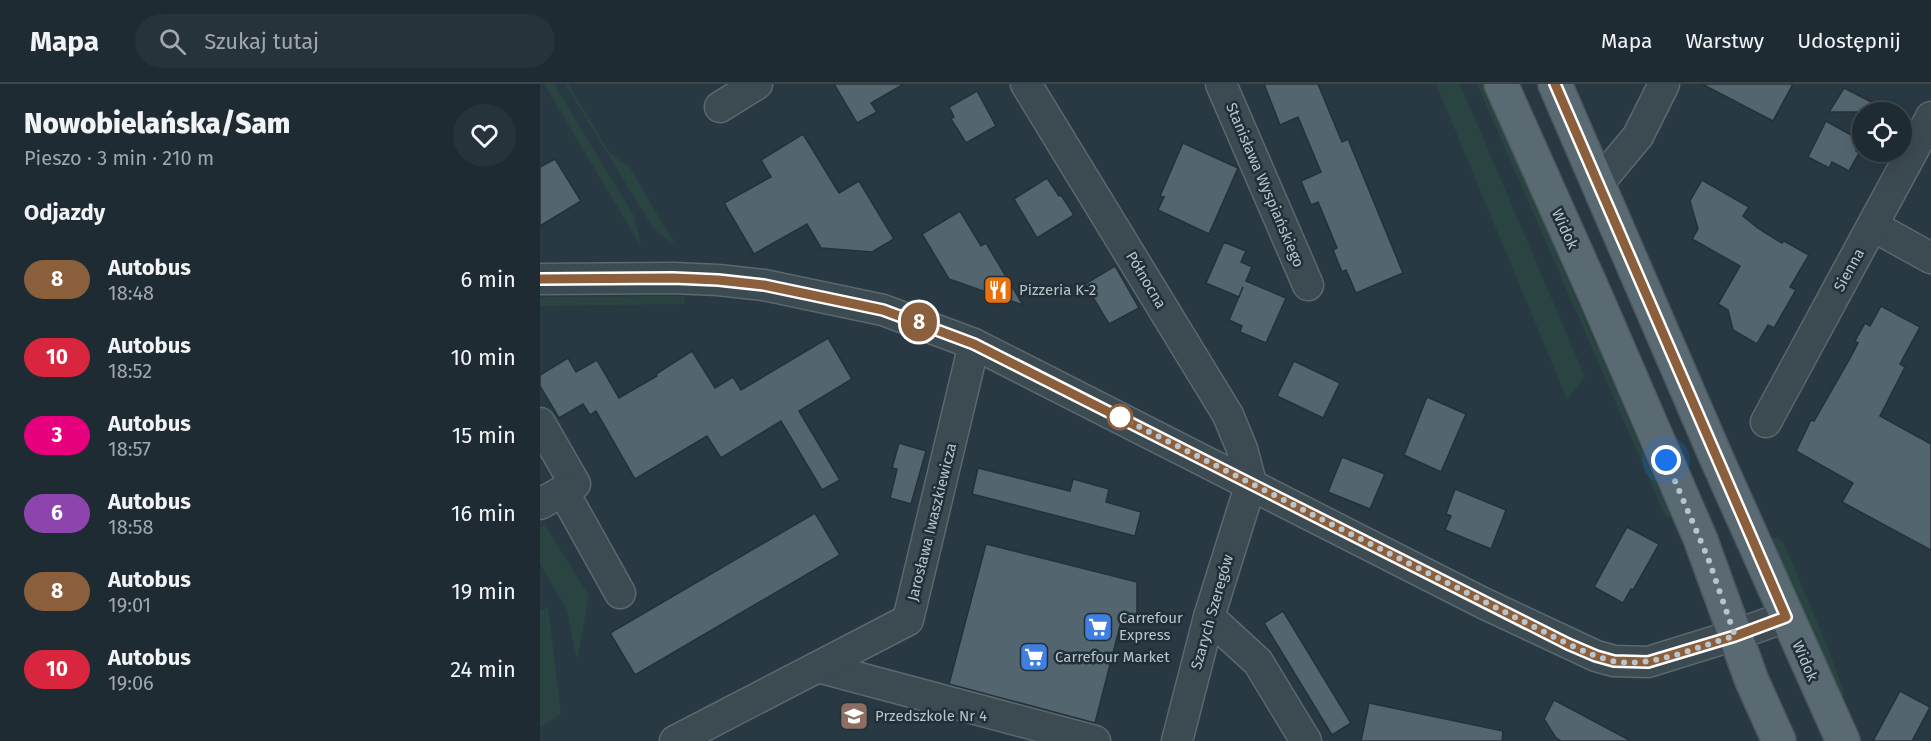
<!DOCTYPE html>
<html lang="pl">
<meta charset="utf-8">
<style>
body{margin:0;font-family:"Fira Sans",sans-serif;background:#26333a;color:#f1f3f6;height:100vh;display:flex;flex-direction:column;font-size:22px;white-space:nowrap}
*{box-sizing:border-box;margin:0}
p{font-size:20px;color:#a1a7ac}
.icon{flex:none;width:33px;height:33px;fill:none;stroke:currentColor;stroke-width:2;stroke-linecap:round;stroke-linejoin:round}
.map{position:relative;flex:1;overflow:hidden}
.details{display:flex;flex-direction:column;background:#1e2b32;width:540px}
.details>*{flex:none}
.badge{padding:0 12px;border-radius:20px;font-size:21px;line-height:39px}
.controls{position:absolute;left:1312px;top:18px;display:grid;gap:12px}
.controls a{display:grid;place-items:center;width:60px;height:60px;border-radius:50%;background:#1e2b32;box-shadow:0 6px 24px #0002,0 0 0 2px #3c474d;font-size:30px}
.you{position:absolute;width:30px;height:30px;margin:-15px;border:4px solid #fff;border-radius:50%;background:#1a73e8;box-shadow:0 0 0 9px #1a73e833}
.map>.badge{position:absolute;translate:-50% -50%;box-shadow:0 0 0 3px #fff}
h2{padding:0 24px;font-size:22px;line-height:54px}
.round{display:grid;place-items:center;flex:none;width:63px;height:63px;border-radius:32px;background:#26333a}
.headline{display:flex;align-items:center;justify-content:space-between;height:102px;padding:0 24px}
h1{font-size:28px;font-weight:800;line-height:45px}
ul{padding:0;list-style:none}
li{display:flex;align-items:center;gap:18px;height:78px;padding:0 24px}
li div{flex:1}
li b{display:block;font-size:22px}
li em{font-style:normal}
li .badge{min-width:66px;font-weight:700;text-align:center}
header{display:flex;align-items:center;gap:36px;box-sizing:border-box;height:84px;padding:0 30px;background:#1e2b32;border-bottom:2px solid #3c474d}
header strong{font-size:28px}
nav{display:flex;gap:33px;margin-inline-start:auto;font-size:21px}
.search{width:420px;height:54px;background:#26333a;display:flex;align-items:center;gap:15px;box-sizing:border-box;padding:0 21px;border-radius:33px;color:#a1a7ac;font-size:22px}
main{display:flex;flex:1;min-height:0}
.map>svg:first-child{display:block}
</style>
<header>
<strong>Mapa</strong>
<div class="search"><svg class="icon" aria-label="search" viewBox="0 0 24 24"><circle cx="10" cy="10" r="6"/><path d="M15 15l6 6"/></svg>Szukaj tutaj</div>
<nav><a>Mapa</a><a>Warstwy</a><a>Udostępnij</a></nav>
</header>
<main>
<section class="details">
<div class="headline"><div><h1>Nowobielańska/Sam</h1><p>Pieszo · 3 min · 210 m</p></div><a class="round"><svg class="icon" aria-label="heart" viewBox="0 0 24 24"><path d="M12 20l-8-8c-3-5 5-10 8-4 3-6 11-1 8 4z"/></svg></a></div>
<h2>Odjazdy</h2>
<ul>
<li><span class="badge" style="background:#8b5e3c;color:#fff">8</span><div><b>Autobus</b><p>18:48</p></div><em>6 min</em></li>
<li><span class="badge" style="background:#d7263d;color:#fff">10</span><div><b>Autobus</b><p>18:52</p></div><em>10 min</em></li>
<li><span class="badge" style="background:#e6007e;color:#fff">3</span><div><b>Autobus</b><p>18:57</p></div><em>15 min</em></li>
<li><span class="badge" style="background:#8e44ad;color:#fff">6</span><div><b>Autobus</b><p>18:58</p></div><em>16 min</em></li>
<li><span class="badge" style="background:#8b5e3c;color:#fff">8</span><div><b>Autobus</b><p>19:01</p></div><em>19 min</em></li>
<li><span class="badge" style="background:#d7263d;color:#fff">10</span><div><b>Autobus</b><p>19:06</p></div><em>24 min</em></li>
</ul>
</section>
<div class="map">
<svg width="1391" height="657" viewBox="0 0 1391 657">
<rect width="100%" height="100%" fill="#283943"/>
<!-- green -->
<g fill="#2a4441">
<path d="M4 0H14L94 132 101 162Z"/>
<path d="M25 0H28L69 68 90 84 136 162 113 144Z"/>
<path d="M896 0H920L1045 293 1027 315Z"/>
<path d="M937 0H943L1131 433H1127L1124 429Z"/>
<path d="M145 212 144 220 0 222V213Z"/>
<path d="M5 441 49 512 37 576 27 526 0 480V444Z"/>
<path d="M1232 454H1238L1244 460 1288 564 1305 612 1301 613 1272 550Z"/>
<path d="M8 522 21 630 0 643V527Z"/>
</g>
<!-- building -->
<g fill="#536670" stroke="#23313a" stroke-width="1.5">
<path d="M294 0H364L331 19 337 28 317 39Z"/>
<path d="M724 0H778L802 58 808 55 863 189 816 209 806 186 802 188 793 166 797 164 778 118 771 121 761 97 781 88 758 33 740 41Z"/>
<path d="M1162 0H1253L1233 37Z"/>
<path d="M1304 4 1351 28H1289Z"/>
<path d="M437 7 456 42 426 59 411 35 414 33 409 23Z"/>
<path d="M1286 37 1322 57 1316 67 1319 69 1309 87 1292 78 1289 84 1268 73Z"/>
<path d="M263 50 299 109 319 97 354 155 332 168 281 164 267 140 214 170 184 119 231 93 221 76Z"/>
<path d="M643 59 698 84 669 150 618 126 624 113 620 112Z"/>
<path d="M15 75 41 117 0 142V83Z"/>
<path d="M507 94 519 112 521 111 534 131 497 154 474 115Z"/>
<path d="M1162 96 1209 123 1203 132 1219 145 1242 159 1244 157 1269 171 1250 203 1256 206 1234 244 1228 241 1217 260 1193 246 1188 226 1178 220 1200 182 1152 155 1158 145 1150 117Z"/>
<path d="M420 127 441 162 446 159 483 221 409 195 382 150Z"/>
<path d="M684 158 706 167 701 178 712 183 706 197 746 214 726 259 700 248 702 242 689 236 703 203 699 213 666 199Z"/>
<path d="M575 182 599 224 569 240 545 200Z"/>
<path d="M1341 222 1380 243 1360 280 1365 283 1340 332 1391 360V466L1302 418 1313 399 1256 367 1271 336 1274 337 1309 276 1318 259 1315 257 1325 239 1330 242Z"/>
<path d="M288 254 312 295 259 327 300 396 282 406 241 337 181 374 167 352 95 395 56 327 50 331 43 320 19 334 0 302V291L28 274 36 288 57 276 79 314 117 292 116 290 152 267 175 304 193 293 201 306Z"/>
<path d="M754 277 800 299 783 334 737 312Z"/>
<path d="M887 313 926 330 901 388 864 371Z"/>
<path d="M359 359 386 367 371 420 350 414 357 385 352 384Z"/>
<path d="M802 373 845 390 830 425 788 408Z"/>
<path d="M438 384 530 407 533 395 569 405 566 418 601 428 595 452 432 410Z"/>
<path d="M915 405 966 426 951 465 905 446 911 432 906 430Z"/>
<path d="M275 429 300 471 95 591 70 549Z"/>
<path d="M1087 443 1119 460 1093 506 1091 505 1083 519 1054 503Z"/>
<path d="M446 460 597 498V528L593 542 581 538 555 639 409 600Z"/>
<path d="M743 527 811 639 792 651 724 539Z"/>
<path d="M1360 607 1390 623 1372 657H1333Z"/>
<path d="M1014 616 1033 626 1091 657H1021L1016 654 1004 635Z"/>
<path d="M829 619 963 647 962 657H821Z"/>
</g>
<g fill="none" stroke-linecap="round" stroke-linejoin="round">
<!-- minor casing -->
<g stroke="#5a6870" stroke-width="33">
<g id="minor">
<path d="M486 0 688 331 702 365 711 399"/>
<path d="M681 0 768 201"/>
<path d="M180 23 217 0"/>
<path d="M1058 100 1098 52 1124 0"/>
<path d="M1333 142 1391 174"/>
<path d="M0 195 133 194 178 196 224 201 343 226 434 260 943 519 1056 572 1074 577 1108 578 1195 551 1246 533"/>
<path d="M1226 338 1391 33"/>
<path d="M0 339 35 400 0 420"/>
<path d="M23 407 80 509"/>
<path d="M669 533 718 578 766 657"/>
<path d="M278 583 555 657"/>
<path d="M135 657 368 536 434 260"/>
<path d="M637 657 669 533 711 399"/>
</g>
</g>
<!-- major casing -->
<g stroke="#49565f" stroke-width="36">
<g id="major">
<path d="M961 0 1056 213 1160 454 1212 597 1239 657"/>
<path d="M1015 0 1176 373 1303 657"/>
</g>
</g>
<!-- minor -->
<use href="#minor" stroke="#3c4a52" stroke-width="30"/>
<!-- major -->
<use href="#major" stroke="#5a6a72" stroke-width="33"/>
</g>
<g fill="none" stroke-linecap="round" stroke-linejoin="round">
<!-- line casing -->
<g stroke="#fff" stroke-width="14">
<path id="line" d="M0 195 133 194 178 196 224 201 343 226 434 260 1028 560 1056 572 1074 577 1108 578 1195 552 1246 533 1015 0"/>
</g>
<!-- line -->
<use href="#line" stroke="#8b5e3c" stroke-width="9"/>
<!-- walk -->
<path stroke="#b9c5cc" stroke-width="6" stroke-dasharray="0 10.8" d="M580 333 1028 560C1043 567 1057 573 1072 577 1111 585 1158 562 1195 552L1168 474 1126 376"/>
</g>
<!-- icons -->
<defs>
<g id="restaurant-square" transform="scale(1.5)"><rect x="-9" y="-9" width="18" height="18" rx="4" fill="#e8710a" stroke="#212f38"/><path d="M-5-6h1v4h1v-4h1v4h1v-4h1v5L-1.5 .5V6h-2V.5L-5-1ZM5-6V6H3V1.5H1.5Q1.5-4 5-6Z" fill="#fff"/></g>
<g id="supermarket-square" transform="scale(1.5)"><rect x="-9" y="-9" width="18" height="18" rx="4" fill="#3f7fe0" stroke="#212f38"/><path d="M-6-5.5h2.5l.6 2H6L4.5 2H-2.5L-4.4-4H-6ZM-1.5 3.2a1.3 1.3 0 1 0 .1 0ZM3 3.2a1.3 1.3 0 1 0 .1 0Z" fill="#fff"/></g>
<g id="school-square" transform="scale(1.5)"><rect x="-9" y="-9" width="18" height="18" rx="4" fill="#8d6e63" stroke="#212f38"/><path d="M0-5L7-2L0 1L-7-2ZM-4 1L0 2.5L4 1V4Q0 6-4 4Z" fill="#fff"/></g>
</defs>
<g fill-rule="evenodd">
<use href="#restaurant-square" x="458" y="206"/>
<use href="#supermarket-square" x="558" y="543"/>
<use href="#supermarket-square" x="494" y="573"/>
<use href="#school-square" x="314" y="632"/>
</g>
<!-- markers -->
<circle fill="#fff" stroke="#8b5e3c" stroke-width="3" cx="580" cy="333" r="12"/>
<g text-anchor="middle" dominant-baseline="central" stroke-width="5" stroke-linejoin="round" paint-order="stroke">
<!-- street labels -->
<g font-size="15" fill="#b9c5cc" stroke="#212f38">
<text transform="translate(725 101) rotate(67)">Stanisława Wyspiańskiego</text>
<text transform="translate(1025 145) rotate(65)">Widok</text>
<text transform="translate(1309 186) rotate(-61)">Sienna</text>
<text transform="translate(606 196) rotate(59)">Północna</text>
<text transform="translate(392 438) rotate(-76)">Jarosława Iwaszkiewicza</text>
<text transform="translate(672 528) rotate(-74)">Szarych Szeregów</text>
<text transform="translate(1265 577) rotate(66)">Widok</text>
</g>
<!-- poi labels -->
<g font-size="15" fill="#b9c5cc" stroke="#212f38" text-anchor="start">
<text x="479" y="206">Pizzeria K-2</text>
<text x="579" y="534">Carrefour<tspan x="579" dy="17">Express</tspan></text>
<text x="515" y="573">Carrefour Market</text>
<text x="335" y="632">Przedszkole Nr 4</text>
</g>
</g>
</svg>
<div class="controls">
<a><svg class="icon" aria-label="locate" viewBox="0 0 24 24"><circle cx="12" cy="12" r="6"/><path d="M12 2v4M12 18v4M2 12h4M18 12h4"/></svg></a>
</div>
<div class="you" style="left:1126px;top:376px"></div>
<b class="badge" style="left:379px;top:238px;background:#8b5e3c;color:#fff">8</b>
</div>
</main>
